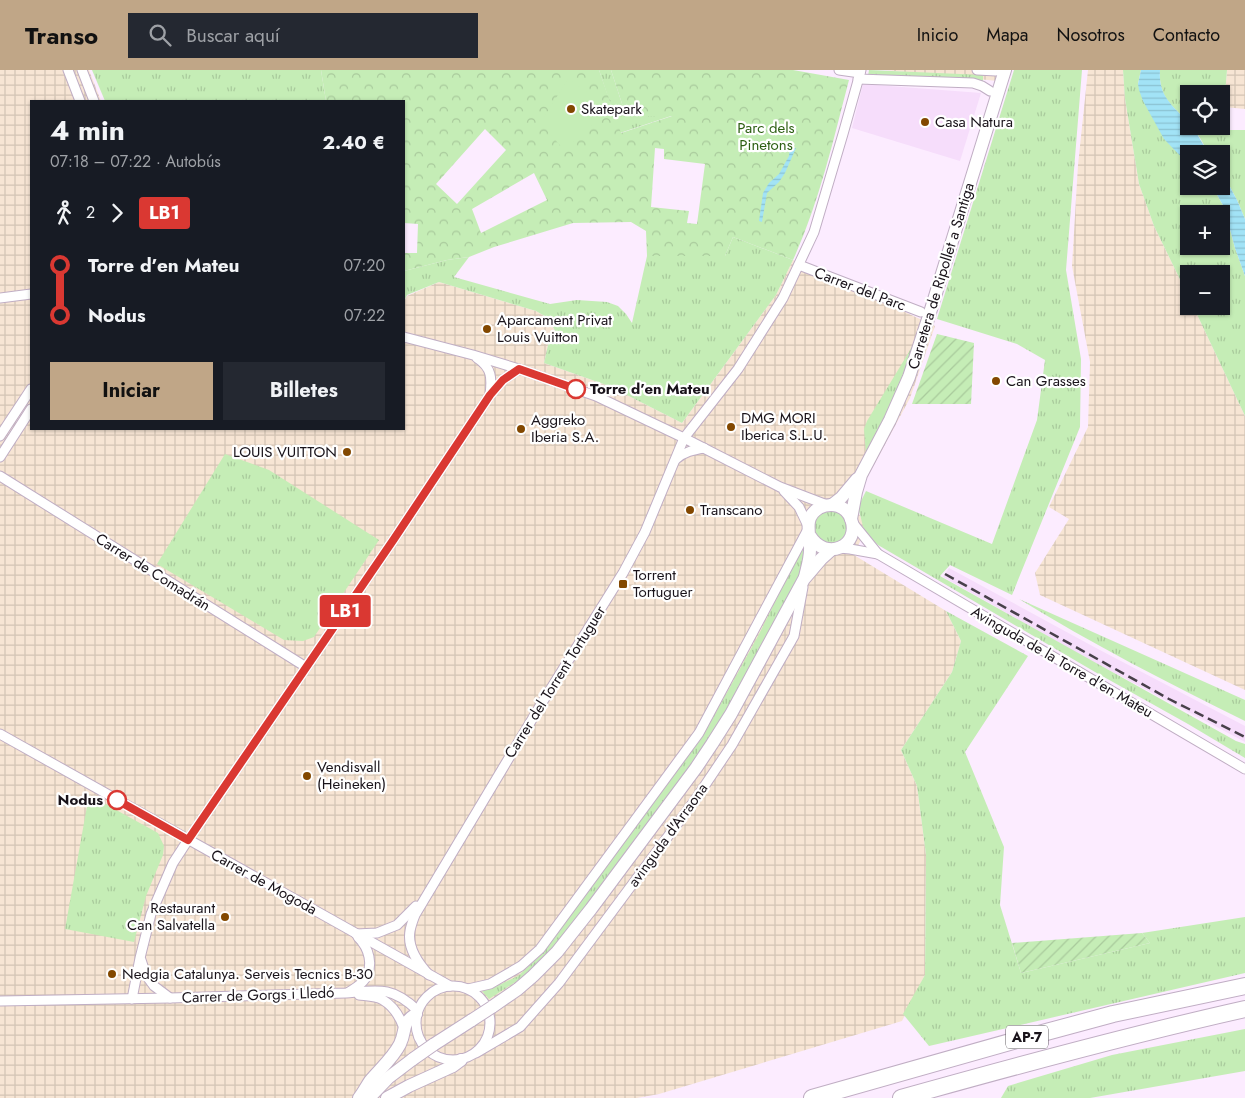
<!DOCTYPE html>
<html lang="es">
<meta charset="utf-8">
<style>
body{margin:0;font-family:Jost,sans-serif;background:#242831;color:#f1f3f6;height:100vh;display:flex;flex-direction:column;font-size:19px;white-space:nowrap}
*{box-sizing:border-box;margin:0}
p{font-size:16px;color:#9ea1a6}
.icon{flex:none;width:28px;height:28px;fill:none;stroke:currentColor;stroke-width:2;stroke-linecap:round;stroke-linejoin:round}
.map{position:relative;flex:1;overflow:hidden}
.drawer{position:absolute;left:30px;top:30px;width:375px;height:330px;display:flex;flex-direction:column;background:#171b24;border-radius:0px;box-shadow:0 1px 4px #0004}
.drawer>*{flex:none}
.badge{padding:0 10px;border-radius:4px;font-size:18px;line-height:32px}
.buttons{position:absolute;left:1180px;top:15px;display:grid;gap:10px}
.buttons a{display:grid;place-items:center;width:50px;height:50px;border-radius:0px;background:#171b24;box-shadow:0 1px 4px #0004;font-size:25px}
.map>.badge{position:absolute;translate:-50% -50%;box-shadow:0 0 0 2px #fff}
.legs{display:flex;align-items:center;gap:8px;height:55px;padding:0 20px;font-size:16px}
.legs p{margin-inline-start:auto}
.overview{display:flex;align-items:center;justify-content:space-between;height:85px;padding:0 20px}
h1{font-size:28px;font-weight:700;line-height:38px}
.action{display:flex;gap:10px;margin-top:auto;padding:10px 20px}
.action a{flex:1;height:58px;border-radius:0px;background:#c0a687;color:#111;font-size:20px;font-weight:700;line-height:58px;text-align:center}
.action a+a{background:#242831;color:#f1f3f6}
ul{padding:0 20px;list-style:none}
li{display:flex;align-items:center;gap:18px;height:50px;font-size:19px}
li i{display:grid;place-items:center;width:8px;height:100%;margin:0 6px;background:currentColor}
li i::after{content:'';width:12px;height:12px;margin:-6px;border:4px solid;border-radius:50%;background:#171b24}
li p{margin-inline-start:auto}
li:first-child i{background:linear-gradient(#0000 50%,currentColor 0)}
li:last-child i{background:linear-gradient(currentColor 50%,#0000 0)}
header{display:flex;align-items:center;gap:30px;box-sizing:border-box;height:70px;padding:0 25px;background:#c0a687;color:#111}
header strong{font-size:24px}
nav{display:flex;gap:28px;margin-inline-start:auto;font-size:18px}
.search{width:350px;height:45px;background:#242831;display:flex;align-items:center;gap:12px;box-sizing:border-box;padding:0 18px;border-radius:0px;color:#9ea1a6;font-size:19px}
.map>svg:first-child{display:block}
</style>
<header>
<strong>Transo</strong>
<div class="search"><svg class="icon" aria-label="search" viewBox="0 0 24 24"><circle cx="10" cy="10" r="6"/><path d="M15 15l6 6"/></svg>Buscar aquí</div>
<nav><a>Inicio</a><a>Mapa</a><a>Nosotros</a><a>Contacto</a></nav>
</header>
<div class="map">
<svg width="1245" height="1028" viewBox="0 0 1245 1028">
<defs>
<pattern id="industrial-grid" width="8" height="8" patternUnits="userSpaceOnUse" patternTransform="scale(1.25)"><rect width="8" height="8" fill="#f7e5d4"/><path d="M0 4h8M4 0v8" fill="none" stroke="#d3c4b5"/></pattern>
<pattern id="grass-tufts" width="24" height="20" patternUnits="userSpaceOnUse" patternTransform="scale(1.25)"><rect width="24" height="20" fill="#c5edb6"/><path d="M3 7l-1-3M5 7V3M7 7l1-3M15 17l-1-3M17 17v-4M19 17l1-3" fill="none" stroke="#a9ca9c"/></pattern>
<pattern id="park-crowns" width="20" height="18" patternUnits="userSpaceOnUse" patternTransform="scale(1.25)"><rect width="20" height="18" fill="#c5edb6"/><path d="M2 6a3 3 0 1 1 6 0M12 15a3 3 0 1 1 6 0" fill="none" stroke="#a9ca9c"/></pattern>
<pattern id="garden-furrows" width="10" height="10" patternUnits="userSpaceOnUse" patternTransform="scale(1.25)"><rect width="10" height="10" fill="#c5edb6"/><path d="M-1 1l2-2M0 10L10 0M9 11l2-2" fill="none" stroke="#a9ca9c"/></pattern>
<pattern id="water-rules" width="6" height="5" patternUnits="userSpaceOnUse" patternTransform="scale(1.25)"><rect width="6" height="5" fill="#a2e3f6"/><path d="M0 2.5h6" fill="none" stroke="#8bc2d2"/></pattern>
</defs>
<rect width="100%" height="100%" fill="#fcecff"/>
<!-- industrial -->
<g fill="url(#industrial-grid)">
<path d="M0 0H89L101 31H31V359H404V231L407 226 439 212 536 241 546 247 555 260 548 275 544 293 609 316 682 353 776 225 793 190 935 256 910 328 861 419 857 440 866 458 854 485 946 541 961 571 952 602 901 680 917 716 926 785 925 905 902 951 659 1024 637 1028H0Z"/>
<path d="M885 0H1012L1008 12Z"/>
<path d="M1088 0H1123L1125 29 1139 114 1154 156 1189 228V236H1193L1245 346V620L1040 525 1035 503 1069 449 1049 437 1088 357 1090 292 1072 196 1078 95Z"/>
<path d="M1227 0H1245V39L1224 37Z"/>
</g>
<!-- built -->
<g fill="#f6ddfb">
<path d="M863 14 981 23 960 91 852 58Z"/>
<path d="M949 498 1096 578 1245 656V672L1090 590 943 507Z"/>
</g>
<!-- grass -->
<g fill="url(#grass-tufts)" fill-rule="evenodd">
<path d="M92 0H321L326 31H105Z"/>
<path d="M599 0H611L626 46 674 45 620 63Z"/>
<path d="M869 0 983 5V11L868 6Z"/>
<path d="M1014 0H1082L1066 200 1081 289 1080 357 1012 525 950 495 940 506 1236 671 1245 674V688L1188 654 1095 602 878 475 865 464 858 437 866 421 992 474 1037 350 1045 290 1017 274 937 249Z"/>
<path d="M1123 0H1141L1138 14 1185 91 1189 95V116H1212L1224 137 1235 178 1245 206V346L1193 236H1221V204H1189V228L1154 156 1139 114 1125 29ZM1189 144H1221V176H1189Z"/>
<path d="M1160 0H1227L1224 37 1225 60H1245V149L1237 130 1221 100V84H1209L1200 68 1191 56H1221V24H1189V54C1173 35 1158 28 1160 0Z"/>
<path d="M733 167 793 190 776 225 682 353 609 316 544 293 548 275 555 260 546 247 536 241 439 212 407 225 404 231V201L447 190 469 187 454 207 550 234 577 230 607 232 618 236 626 244 632 253 647 186H725Z"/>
<path d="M921 257 899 318 866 384 864 359 867 351 909 282Z"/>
<path d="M225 384 269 400 379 470 314 567 303 571 284 570 157 494Z"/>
<path d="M823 439 846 443 849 465 834 475 822 472 814 462V449Z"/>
<path d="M806 470 804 499 713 668 570 859 525 906 489 929 482 921 493 918 518 906 540 886 703 666 758 566Z"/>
<path d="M1019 529 1245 630V651C1168 613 1092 574 1019 529Z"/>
<path d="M946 541 1028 586 965 682 1004 777 1000 835 1021 903 1150 873 1142 863 1245 847V903L929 976 903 944 925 905 926 785 917 716 901 680 952 602 961 571Z"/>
<path d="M89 725 158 763 164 776 163 785 146 826 134 872 65 859Z"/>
<path d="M1245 959V1001L1090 1028H1001L1008 1016 1112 985Z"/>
</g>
<!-- park -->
<path fill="url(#park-crowns)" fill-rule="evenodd" d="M321 0H599L621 63 672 46H626L611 0H793L849 10C833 71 819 133 793 190L733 167 725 186H647L646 161 631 152 573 153 494 177 469 187 447 190 404 201V183H417L418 154 404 153V31H326ZM485 59 506 80 457 134 436 114ZM655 78 664 79V89L705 94 697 154 687 153 689 141 651 137ZM534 103 547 130 481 163 472 139Z"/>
<!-- garden -->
<g fill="url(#garden-furrows)">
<path d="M937 264 974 273 971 334H912Z"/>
<path d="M1142 863 1150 873 1021 903 1012 873Z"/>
</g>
<!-- pitch -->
<path fill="#c5edb6" d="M568 9 592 26 588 32 601 47 564 80 551 65 556 59 544 47Z"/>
<!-- water -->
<g fill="url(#water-rules)">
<path d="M1141 0H1160C1158 27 1173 35 1189 54V56H1191L1194 59 1209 84H1189V95L1164 69 1143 31 1139 20 1138 14Z"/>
<path d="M790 78H796L785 103 779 112 767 123 762 152 759 151 763 123 769 113 779 104 789 86Z"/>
<path d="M1221 100 1237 130 1245 149V206L1235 178 1224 137 1212 116H1221Z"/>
</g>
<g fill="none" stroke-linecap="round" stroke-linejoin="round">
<!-- street casing -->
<g stroke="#c0aec4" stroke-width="11">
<g id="street">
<path d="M68 0 80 31"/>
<path d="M82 0 94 31"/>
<path d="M839 0 860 3"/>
<path d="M977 0 996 1"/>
<path d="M858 9 973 13 982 16 990 21"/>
<path d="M799 195 921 242"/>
<path d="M0 228 31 224"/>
<path d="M404 267 473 285 519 299 596 326 684 368 780 417 827 435"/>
<path d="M477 288C492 298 492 308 490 325"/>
<path d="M0 366 31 319"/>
<path d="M0 387 31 339"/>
<path d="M676 389C684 382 693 380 704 378"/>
<path d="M0 406 306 597"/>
<path d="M784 421 799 437 808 456"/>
<path d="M852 452 878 484 1245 699"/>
<path d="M839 478 850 479 878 484"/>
<path d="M0 664 450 916"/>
<path d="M356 864 377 863 397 855 416 836"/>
<path d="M141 890 146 905 154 916 170 928"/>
<path d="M429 905C418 893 407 878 410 861 411 855 413 850 415 845L540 636 623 503 645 462 684 368 738 299 783 228 814 162 843 64 861 0"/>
<circle cx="453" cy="953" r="37"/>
<path d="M468 919 490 914 521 896 540 879 699 663 808 459"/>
<path d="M349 922C355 918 361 915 365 909 374 895 369 878 358 867"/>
<path d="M359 925C366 926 376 926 383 930 393 936 400 947 404 958"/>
<path d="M132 929 140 888 151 844 173 793 188 770 394 469 490 325 503 310 519 299"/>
<path d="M0 931 170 928 346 923C378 920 392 916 417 940"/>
<path d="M476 983 520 957 559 913 695 730 732 675 794 566 803 517"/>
</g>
</g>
<!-- secondary casing -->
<g stroke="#c0aec4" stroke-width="14">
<g id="secondary">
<path d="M832 435 841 428 857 409"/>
<path d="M851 449 856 422 861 405 890 350 909 307 928 249 1005 0"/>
<path d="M805 507C807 498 810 489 810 480 811 465 802 448 819 438 825 435 831 434 838 436 844 438 849 443 851 449 861 476 826 492 810 466"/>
<path d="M492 937 518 919 533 906 557 882 591 839 696 698 712 674 731 644 804 509 821 489 831 480"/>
<path d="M433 975 472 950"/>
<path d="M359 1028C363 1023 366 1017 370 1011 380 999 393 988 400 974 407 960 400 954 416 944"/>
<path d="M369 1028 388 1008 413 989"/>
<path d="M387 1028 409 1016 453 996 461 990"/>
</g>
</g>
<!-- highway casing -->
<g stroke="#c0aec4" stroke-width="18">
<g id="highway">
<path d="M812 1028 1024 968 1113 944 1245 916"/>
<path d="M901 1028C1015 996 1129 965 1245 939"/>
</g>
</g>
<!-- street -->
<use href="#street" stroke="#fff" stroke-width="9"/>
<!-- secondary -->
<use href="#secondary" stroke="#fff" stroke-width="12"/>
<!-- highway -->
<use href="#highway" stroke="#fff" stroke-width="16"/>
<!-- rail -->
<path stroke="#48404a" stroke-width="2.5" stroke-dasharray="10 5" stroke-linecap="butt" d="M945 504 1169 629 1245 667"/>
<!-- secondary-bridge casing -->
<g stroke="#c0aec4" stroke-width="14" stroke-linecap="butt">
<g id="secondary-bridge">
<path d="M472 950 492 937"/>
<path d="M413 989 433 975"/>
</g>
</g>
<!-- secondary-bridge -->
<use href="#secondary-bridge" stroke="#fff" stroke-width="12"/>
</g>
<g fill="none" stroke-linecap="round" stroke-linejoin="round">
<!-- line-1 casing -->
<g stroke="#fff" stroke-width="11">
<path id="line-1" d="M117 730 188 770 394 469 490 325 503 310 519 299 576 319"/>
</g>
<!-- line-1 -->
<use href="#line-1" stroke="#da3832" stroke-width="8"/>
</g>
<!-- markers -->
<g fill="#834800" stroke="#fff" stroke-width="2">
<circle cx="571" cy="39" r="5"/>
<circle cx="925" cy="52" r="5"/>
<circle cx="487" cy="259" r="5"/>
<circle cx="996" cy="311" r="5"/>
<circle cx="731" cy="357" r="5"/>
<circle cx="521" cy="359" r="5"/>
<circle cx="347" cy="382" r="5"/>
<circle cx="690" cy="440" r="5"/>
<rect x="618" y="509" width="10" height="10" rx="2.5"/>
<circle cx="307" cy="706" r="5"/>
<circle cx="225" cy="847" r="5"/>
<circle cx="112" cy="904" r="5"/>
</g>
<g fill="#fff" stroke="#da3832" stroke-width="2.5">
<circle cx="576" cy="319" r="9"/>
<circle cx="117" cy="730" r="9"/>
</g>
<g text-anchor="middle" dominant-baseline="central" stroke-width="4.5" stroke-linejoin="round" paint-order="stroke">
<!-- shield labels -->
<rect fill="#fff" stroke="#5e5a5f" stroke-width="1" x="1006" y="955.5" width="42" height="23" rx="4"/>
<g font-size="14" font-weight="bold" fill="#19131a">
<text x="1027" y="967">AP-7</text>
</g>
<!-- poi labels -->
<g font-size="15" fill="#19131a" stroke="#fff" text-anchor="start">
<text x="581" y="39">Skatepark</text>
<text x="935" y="52">Casa Natura</text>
<text x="497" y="250">Aparcament Privat<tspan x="497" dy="17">Louis Vuitton</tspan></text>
<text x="1006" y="311">Can Grasses</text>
<text x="741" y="348">DMG MORI<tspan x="741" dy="17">Iberica S.L.U.</tspan></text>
<text x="531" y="350">Aggreko<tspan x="531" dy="17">Iberia S.A.</tspan></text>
<text x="337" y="382" text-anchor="end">LOUIS VUITTON</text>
<text x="700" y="440">Transcano</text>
<text x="633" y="505">Torrent<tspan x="633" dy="17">Tortuguer</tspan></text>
<text x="317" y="697">Vendisvall<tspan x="317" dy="17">(Heineken)</tspan></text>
<text x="215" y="838" text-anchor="end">Restaurant<tspan x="215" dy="17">Can Salvatella</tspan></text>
<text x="122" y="904">Nedgia Catalunya. Serveis Tecnics B-30</text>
</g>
<!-- park labels -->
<g font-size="15" fill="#2d5f13" stroke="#fff">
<text x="766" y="58">Parc dels<tspan x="766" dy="17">Pinetons</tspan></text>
</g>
<!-- street labels -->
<g font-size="15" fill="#19131a" stroke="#fff">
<text transform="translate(941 206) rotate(-73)">Carretera de Ripollet a Santiga</text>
<text transform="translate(860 219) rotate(21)">Carrer del Parc</text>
<text transform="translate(153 502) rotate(32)">Carrer de Comadrán</text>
<text transform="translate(1062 592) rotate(30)">Avinguda de la Torre d'en Mateu</text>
<text transform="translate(555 612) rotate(-58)">Carrer del Torrent Tortuguer</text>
<text transform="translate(668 765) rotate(-54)">avinguda d'Arraona</text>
<text transform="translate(264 812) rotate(29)">Carrer de Mogoda</text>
<text transform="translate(258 925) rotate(-2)">Carrer de Gorgs i Lledó</text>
</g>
<!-- stop labels -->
<g font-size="15" font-weight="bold" fill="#19131a" stroke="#fff" text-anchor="start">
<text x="590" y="319">Torre d’en Mateu</text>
<text x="103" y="730" text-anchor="end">Nodus</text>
</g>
</g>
</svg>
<div class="buttons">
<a><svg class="icon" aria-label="locate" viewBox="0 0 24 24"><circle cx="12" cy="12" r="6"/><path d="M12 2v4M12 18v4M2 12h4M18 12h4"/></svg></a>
<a><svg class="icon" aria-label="layers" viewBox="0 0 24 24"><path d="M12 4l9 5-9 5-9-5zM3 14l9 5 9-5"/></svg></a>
<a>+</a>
<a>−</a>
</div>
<b class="badge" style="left:345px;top:541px;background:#da3832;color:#fff">LB1</b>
<section class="drawer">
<div class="overview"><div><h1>4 min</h1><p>07:18 – 07:22 · Autobús</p></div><b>2.40 €</b></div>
<div class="legs"><svg class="icon" aria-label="walk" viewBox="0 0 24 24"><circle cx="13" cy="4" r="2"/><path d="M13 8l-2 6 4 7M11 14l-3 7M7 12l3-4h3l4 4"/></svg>2<svg class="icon" aria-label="forward" viewBox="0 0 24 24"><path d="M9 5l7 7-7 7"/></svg><b class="badge" style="background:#da3832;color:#fff">LB1</b></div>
<ul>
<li><i style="color:#da3832"></i><b>Torre d’en Mateu</b><p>07:20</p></li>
<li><i style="color:#da3832"></i><b>Nodus</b><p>07:22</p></li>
</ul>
<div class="action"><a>Iniciar</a><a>Billetes</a></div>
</section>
</div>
